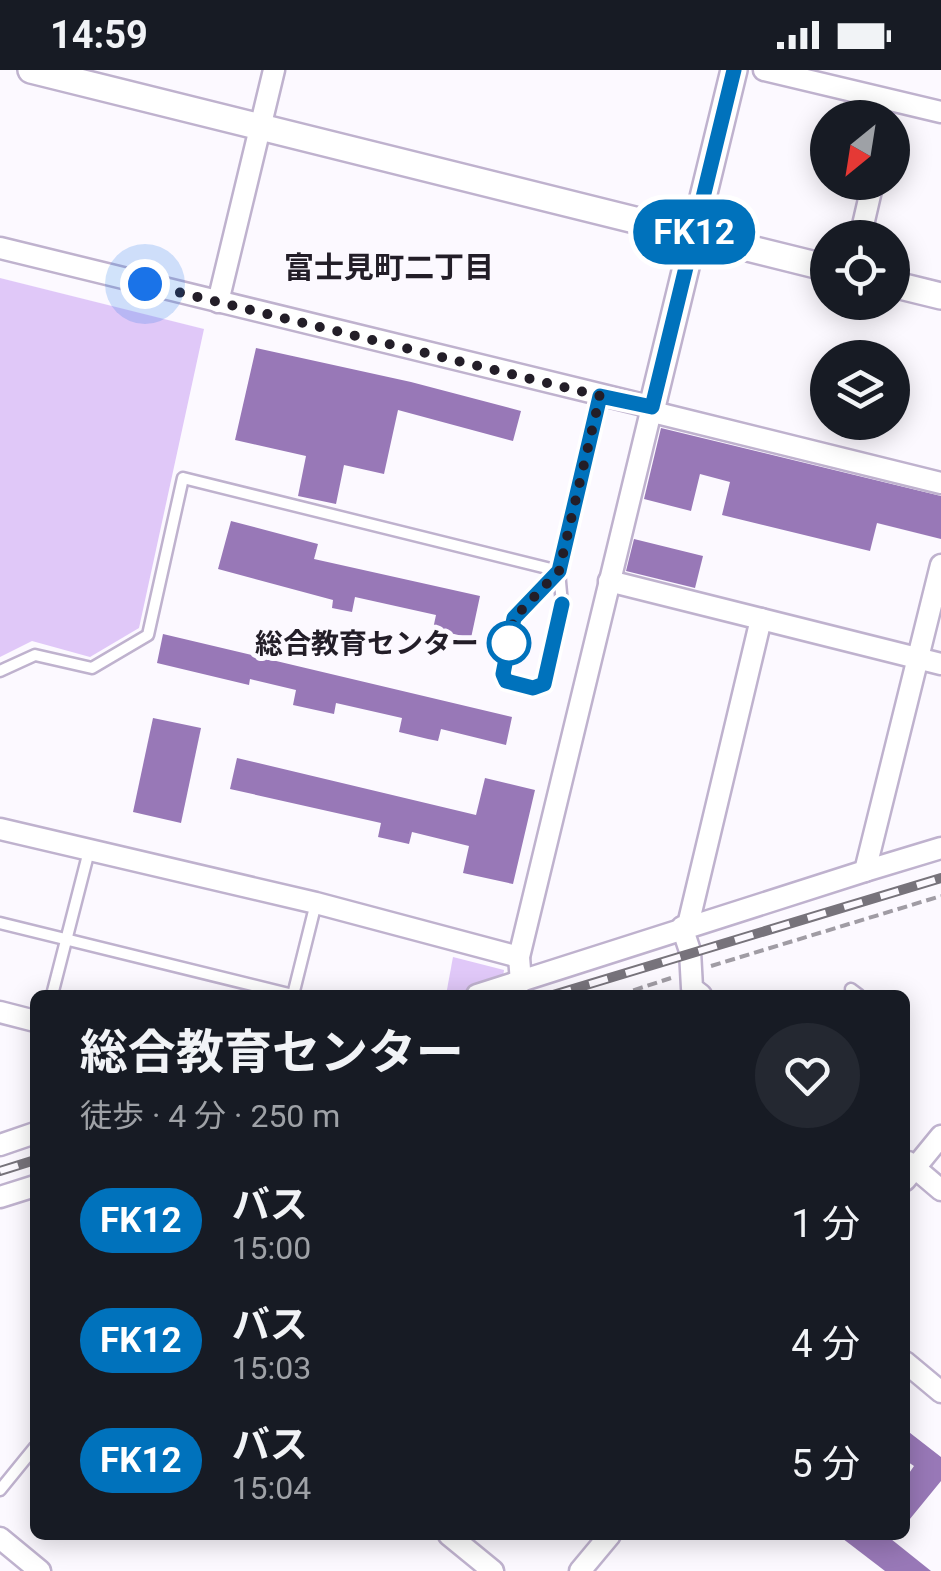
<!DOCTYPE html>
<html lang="ja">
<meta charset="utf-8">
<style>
body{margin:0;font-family:Roboto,"Noto Sans JP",sans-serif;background:#242831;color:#f1f3f6;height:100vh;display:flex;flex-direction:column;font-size:38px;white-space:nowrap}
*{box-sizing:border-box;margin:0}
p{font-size:32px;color:#9ea1a6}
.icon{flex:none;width:55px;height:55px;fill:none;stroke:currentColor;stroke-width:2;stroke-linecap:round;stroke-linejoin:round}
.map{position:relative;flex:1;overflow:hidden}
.panel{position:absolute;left:30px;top:920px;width:880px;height:550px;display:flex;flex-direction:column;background:#171b24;border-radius:15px;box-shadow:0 5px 25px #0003}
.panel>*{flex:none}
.badge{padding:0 20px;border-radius:32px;font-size:35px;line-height:65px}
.needle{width:65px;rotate:210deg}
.tools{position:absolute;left:810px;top:30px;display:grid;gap:20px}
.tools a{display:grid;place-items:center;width:100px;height:100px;border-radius:50%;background:#171b24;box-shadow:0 5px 25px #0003;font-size:50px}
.you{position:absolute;width:50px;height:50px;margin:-25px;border:8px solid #fff;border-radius:50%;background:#1a73e8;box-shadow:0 0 0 15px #1a73e833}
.map>.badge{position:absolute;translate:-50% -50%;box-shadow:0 0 0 5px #fff}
.round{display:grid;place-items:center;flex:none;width:105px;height:105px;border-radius:52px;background:#242831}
.overview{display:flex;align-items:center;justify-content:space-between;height:170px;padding:0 50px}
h1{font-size:48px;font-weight:700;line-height:75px}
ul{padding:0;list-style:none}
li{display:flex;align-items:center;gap:30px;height:120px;padding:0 50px}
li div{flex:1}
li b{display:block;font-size:38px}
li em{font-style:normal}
li .badge{min-width:110px;font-weight:700;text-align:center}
.status{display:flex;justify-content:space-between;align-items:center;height:70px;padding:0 50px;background:#171b24;direction:ltr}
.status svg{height:28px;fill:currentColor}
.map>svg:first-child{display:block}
</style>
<div class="status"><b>14:59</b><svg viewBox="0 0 49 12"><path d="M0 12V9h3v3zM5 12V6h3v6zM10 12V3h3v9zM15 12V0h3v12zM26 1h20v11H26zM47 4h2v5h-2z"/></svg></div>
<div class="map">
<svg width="941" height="1501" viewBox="0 0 941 1501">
<rect width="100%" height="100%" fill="#fcf9ff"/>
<!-- green -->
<g fill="#e0c8f8">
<path d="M0 208 204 259 139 558 90 587 32 571 0 587Z"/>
<path d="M453 887 504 900 502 913 465 925H446Z"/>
</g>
<!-- building -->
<g fill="#9878b7">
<path d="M256 278 411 312 521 341 513 371 398 340 384 404 344 395 336 434 298 426 306 386 235 370Z"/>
<path d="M661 358 941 426V469L877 453 870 481 722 445 730 412 700 404 691 441 644 429Z"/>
<path d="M231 451 318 474 314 489 480 526 471 568 433 559 436 545 355 527 352 542 332 538 333 530 218 499Z"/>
<path d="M634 469 703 486 695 518 626 501Z"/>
<path d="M163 564 512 647 506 675 441 659 438 671 428 669 399 662 402 648 336 633 334 644 293 635 296 620 250 609 249 615 157 593Z"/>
<path d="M153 648 201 658 181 753 133 742Z"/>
<path d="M237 688 476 745 485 708 535 720 513 814 463 803 469 776 412 762 409 774 378 767 381 753 230 719Z"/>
<path d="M905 1359 941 1387V1411L905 1455V1409L914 1396 905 1390Z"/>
<path d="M838 1465H886L931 1501H885Z"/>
</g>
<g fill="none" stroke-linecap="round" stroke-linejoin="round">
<!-- service casing -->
<g stroke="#bfb2ce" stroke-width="15">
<g id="service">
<path d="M559 501 514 548 503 604C508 617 532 622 544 613L562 534 559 501 600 326"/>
<path d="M0 601 35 585 92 598 148 565 183 408 559 501"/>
<path d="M0 853 293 925 316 833"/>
<path d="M851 919 859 925"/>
<path d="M52 925 89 781"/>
<path d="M0 1420 35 1377"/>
</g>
</g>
<!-- minor casing -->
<g stroke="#bfb2ce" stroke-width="25">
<g id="minor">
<path d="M764 0 941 42"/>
<path d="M860 168 873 112"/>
<path d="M0 178 652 337"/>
<path d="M218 232 274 0"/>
<path d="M609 511 941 594"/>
<path d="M0 759 316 833 519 887"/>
<path d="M865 801 941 778"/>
<path d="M688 855 761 549"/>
<path d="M682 857 690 881 692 918 701 925"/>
<path d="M521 912 519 887 652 337 653 342 941 413"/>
<path d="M477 925 865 801 941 495"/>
<path d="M0 942 35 951"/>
<path d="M0 1075 35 1063"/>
<path d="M908 1092 941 1120"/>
<path d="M905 1110 941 1066"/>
<path d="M0 1127 35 1116"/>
<path d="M905 1292 941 1322"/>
<path d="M449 1465 493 1501"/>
<path d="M0 1468 40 1501"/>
<path d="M580 1501 610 1465"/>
</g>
</g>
<!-- tertiary casing -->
<g stroke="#bfb2ce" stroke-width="30">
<g id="tertiary">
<path d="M31 0 828 198"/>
<path d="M892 214 941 226"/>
<path d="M652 337 734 0"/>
</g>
</g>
<!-- path -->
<g stroke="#a09ca4" stroke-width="4" stroke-dasharray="10 5" stroke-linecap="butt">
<path d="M711 896 941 826"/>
<path d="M619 925 671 908"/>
</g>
<!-- service -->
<use href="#service" stroke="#fff" stroke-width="10"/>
<!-- minor -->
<use href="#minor" stroke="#fff" stroke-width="20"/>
<!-- tertiary -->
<use href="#tertiary" stroke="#fff" stroke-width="25"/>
<!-- rail casing -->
<g stroke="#77737b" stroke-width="10">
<g id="rail">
<path d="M553 925 941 808"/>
<path d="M0 1101 35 1090"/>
</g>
</g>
<!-- rail -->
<use href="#rail" stroke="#fcf9ff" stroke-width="6" stroke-dasharray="19" stroke-linecap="butt"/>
</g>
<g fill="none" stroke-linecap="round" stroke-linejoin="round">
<!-- line casing -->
<g stroke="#fff" stroke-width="22">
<path id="line" d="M562 534 544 614 533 618 506 611 503 604 514 548 559 501 600 326 652 337 734 0"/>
</g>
<!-- line -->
<use href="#line" stroke="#0072bc" stroke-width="15"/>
<!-- walk -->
<path stroke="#231e28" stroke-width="10" stroke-dasharray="0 18" d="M145 214 600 326 559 501 514 548 508 576 509 573"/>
</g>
<!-- markers -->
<circle fill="#fff" stroke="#0072bc" stroke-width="5" cx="509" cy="573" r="20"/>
<g text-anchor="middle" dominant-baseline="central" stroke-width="10" stroke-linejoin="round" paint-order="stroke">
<!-- stop labels -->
<g font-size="28" font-weight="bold" fill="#231e28" stroke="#fcf9ff" text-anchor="end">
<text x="479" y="573">総合教育センター</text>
</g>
<!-- neighbourhood labels -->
<g font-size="30" font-weight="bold" fill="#231e28" stroke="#fcf9ff">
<text x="389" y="197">富士見町二丁目</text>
</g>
</g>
</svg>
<div class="tools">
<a><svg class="needle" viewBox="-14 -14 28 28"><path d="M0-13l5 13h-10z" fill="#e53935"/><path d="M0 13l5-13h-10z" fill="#9ea1a6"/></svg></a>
<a><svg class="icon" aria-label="locate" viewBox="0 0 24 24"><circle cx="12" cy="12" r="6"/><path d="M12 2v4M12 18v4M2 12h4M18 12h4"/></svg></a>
<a><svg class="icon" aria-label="layers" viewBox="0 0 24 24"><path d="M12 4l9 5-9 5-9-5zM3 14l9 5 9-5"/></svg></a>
</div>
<div class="you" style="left:145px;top:214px"></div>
<b class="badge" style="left:694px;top:162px;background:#0072bc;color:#fff">FK12</b>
<section class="panel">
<div class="overview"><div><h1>総合教育センター</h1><p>徒歩 · 4 分 · 250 m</p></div><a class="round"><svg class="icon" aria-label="heart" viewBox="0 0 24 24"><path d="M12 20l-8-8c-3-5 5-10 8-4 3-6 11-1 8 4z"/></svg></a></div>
<ul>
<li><span class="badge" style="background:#0072bc;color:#fff">FK12</span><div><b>バス</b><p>15:00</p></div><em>1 分</em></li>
<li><span class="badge" style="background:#0072bc;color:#fff">FK12</span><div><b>バス</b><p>15:03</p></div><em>4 分</em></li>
<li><span class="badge" style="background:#0072bc;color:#fff">FK12</span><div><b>バス</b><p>15:04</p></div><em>5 分</em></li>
</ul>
</section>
</div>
